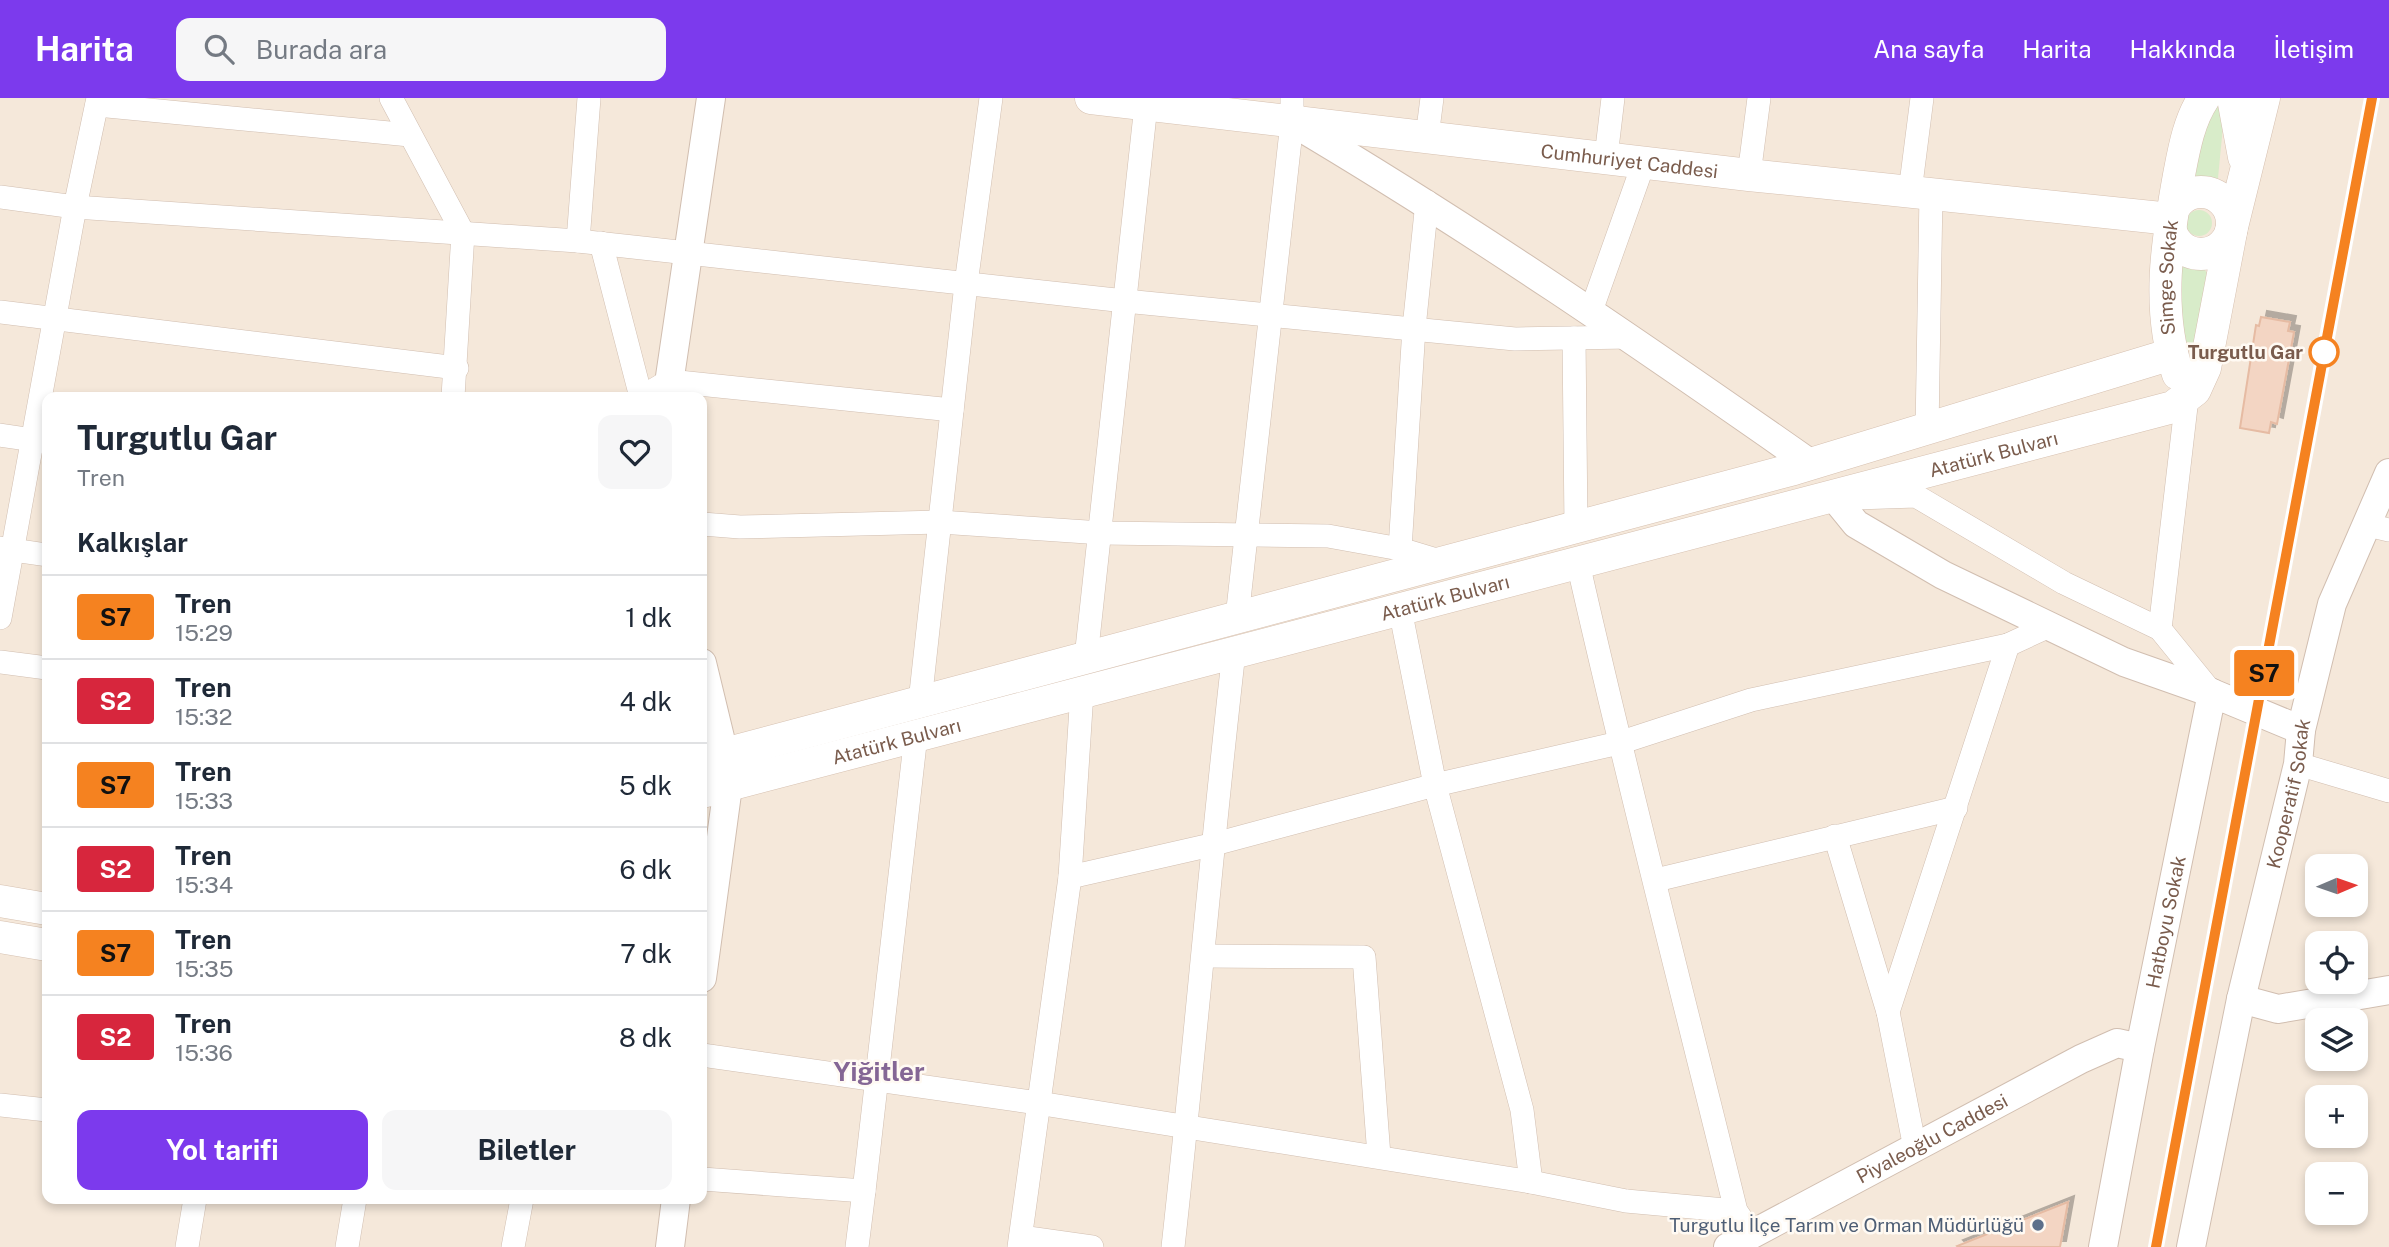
<!DOCTYPE html>
<html lang="tr">
<meta charset="utf-8">
<style>
body{margin:0;font-family:"Public Sans",sans-serif;background:#f6f6f7;color:#1f2937;height:100vh;display:flex;flex-direction:column;font-size:26px;white-space:nowrap}
*{box-sizing:border-box;margin:0}
p{font-size:23px;color:#747a83}
.icon{flex:none;width:38px;height:38px;fill:none;stroke:currentColor;stroke-width:2;stroke-linecap:round;stroke-linejoin:round}
.map{position:relative;flex:1;overflow:hidden}
.side{position:absolute;left:42px;top:294px;width:665px;height:812px;display:flex;flex-direction:column;background:#fff;border-radius:14px;box-shadow:0 4px 10px #0003}
.side>*{flex:none}
.badge{padding:0 14px;border-radius:5px;font-size:24px;line-height:46px}
.needle{width:46px;rotate:88deg}
.controls{position:absolute;left:2305px;top:756px;display:grid;gap:14px}
.controls a{display:grid;place-items:center;width:63px;height:63px;border-radius:14px;background:#fff;box-shadow:0 4px 10px #0003;font-size:35px}
.map>.badge{position:absolute;translate:-50% -50%;box-shadow:0 0 0 4px #fff}
h2{padding:0 35px;font-size:26px;line-height:63px}
.round{display:grid;place-items:center;flex:none;width:74px;height:74px;border-radius:14px;background:#f6f6f7}
.headline{display:flex;align-items:center;justify-content:space-between;height:119px;padding:0 35px}
h1{font-size:33px;font-weight:700;line-height:52px}
.cta{display:flex;gap:14px;margin-top:auto;padding:14px 35px}
.cta a{flex:1;height:80px;border-radius:14px;background:#7c3aed;color:#fff;font-size:28px;font-weight:700;line-height:80px;text-align:center}
.cta a+a{background:#f6f6f7;color:#1f2937}
ul{padding:0;list-style:none}
li{display:flex;align-items:center;gap:21px;height:84px;padding:0 35px;border-top:2px solid #e0e1e3}
li div{flex:1}
li b{display:block;font-size:26px}
li em{font-style:normal}
li .badge{min-width:77px;font-weight:700;text-align:center}
header{display:flex;align-items:center;gap:42px;box-sizing:border-box;height:98px;padding:0 35px;background:#7c3aed;color:#fff}
header strong{font-size:33px}
nav{display:flex;gap:38px;margin-inline-start:auto;font-size:24px}
.search{width:490px;height:63px;background:#f6f6f7;display:flex;align-items:center;gap:18px;box-sizing:border-box;padding:0 24px;border-radius:14px;color:#747a83;font-size:26px}
.map>svg:first-child{display:block}
</style>
<header>
<strong>Harita</strong>
<div class="search"><svg class="icon" aria-label="search" viewBox="0 0 24 24"><circle cx="10" cy="10" r="6"/><path d="M15 15l6 6"/></svg>Burada ara</div>
<nav><a>Ana sayfa</a><a>Harita</a><a>Hakkında</a><a>İletişim</a></nav>
</header>
<div class="map">
<svg width="2389" height="1149" viewBox="0 0 2389 1149">
<defs>
<filter id="shadow"><feDropShadow dx="6" dy="-6" stdDeviation="0" flood-color="#0004"/></filter>
</defs>
<rect width="100%" height="100%" fill="#fdf6ec"/>
<!-- residential -->
<path fill="#f5e8da" fill-rule="evenodd" d="M0 0H2389V1149H0ZM47 299H702V1101H47ZM2317 768H2356V807H2317ZM2317 845H2356V884H2317ZM2317 922H2356V961H2317ZM2317 999H2356V1038H2317ZM2317 1076H2356V1115H2317Z"/>
<!-- green -->
<g fill="#d8ecc9">
<path d="M2215 7 2221 8 2224 18 2218 80 2211 87 2193 83 2190 68Z"/>
<circle cx="2199" cy="125" r="13"/>
<path d="M2183 164 2200 166 2207 175 2195 247 2185 243 2182 237 2178 166Z"/>
</g>
<!-- building -->
<g fill="#f3d5c3" stroke="#e6bba3" stroke-width="2" filter="url(#shadow)">
<path d="M2261 219 2290 224 2288 233 2294 234 2277 326 2271 324 2269 335 2240 330 2256 227 2259 228Z"/>
<path d="M2068 1104 2060 1149H1958L1957 1148Z"/>
</g>
<g fill="none" stroke-linecap="round" stroke-linejoin="round">
<!-- minor casing -->
<g stroke="#d1beb0" stroke-width="24">
<g id="minor">
<path d="M391 0 463 135 453 299"/>
<path d="M97 7 410 37"/>
<path d="M1427 39 1432 0"/>
<path d="M1606 59 1613 0"/>
<path d="M1749 77 1759 0"/>
<path d="M1910 94 1922 0"/>
<path d="M0 99 75 109 578 143 1125 203 1515 241 1630 239"/>
<path d="M578 143 589 0"/>
<path d="M601 145 641 299"/>
<path d="M1591 213 1644 64"/>
<path d="M0 214 457 270"/>
<path d="M1574 240 1576 429"/>
<path d="M642 299 669 283 952 312"/>
<path d="M1927 333 1931 96"/>
<path d="M0 337 47 344"/>
<path d="M1856 400 1916 398 2064 485 2160 531 2212 595"/>
<path d="M702 426 740 429 940 424 1102 435 1328 438 1400 451 1443 464"/>
<path d="M2368 427 2389 432"/>
<path d="M0 450 47 457"/>
<path d="M1400 451 1414 230 1427 104"/>
<path d="M1578 465C1627 682 1683 897 1736 1113L1753 1138"/>
<path d="M0 520 75 109 98 0"/>
<path d="M1237 520 1292 24V0"/>
<path d="M2160 531 2187 300"/>
<path d="M1086 560 1146 7"/>
<path d="M0 564 47 570"/>
<path d="M920 604 966 186 991 0"/>
<path d="M2298 666 2389 693"/>
<path d="M1835 738 1888 914 1915 1050"/>
<path d="M1070 779 1211 747 1435 687 1619 645 1751 602 2008 547"/>
<path d="M1656 782 1956 710"/>
<path d="M1204 858 1364 859 1379 1058"/>
<path d="M1888 914 2008 547 2049 528"/>
<path d="M702 957 1038 1005 1531 1084 1522 1012 1435 687 1400 511"/>
<path d="M0 1007 47 1012"/>
<path d="M702 1081 864 1093 916 637"/>
<path d="M1531 1084 1626 1103 1736 1113"/>
<path d="M1021 1139 1092 1149"/>
<path d="M187 1149 195 1101"/>
<path d="M347 1149 355 1101"/>
<path d="M513 1149 522 1101"/>
<path d="M857 1149 864 1093"/>
<path d="M1019 1149 1070 779 1082 594"/>
<path d="M1173 1149C1195 951 1211 752 1234 554"/>
</g>
</g>
<!-- tertiary casing -->
<g stroke="#d1beb0" stroke-width="30">
<g id="tertiary">
<path d="M1292 24C1471 130 1641 247 1811 366"/>
<path d="M667 299 711 0"/>
<path d="M1834 399 1856 426 1943 477 2124 564 2212 595"/>
<path d="M702 565 724 656"/>
<path d="M702 880 728 688"/>
<path d="M2241 901 2278 911 2389 892"/>
<path d="M670 1149 676 1101"/>
<path id="s1" d="M1728 1149 2081 961 2117 945 2140 950"/>
<path id="s2" d="M2103 1149 2140 950 2212 595 2301 632"/>
<path id="s3" d="M2191 1149 2241 901 2298 666 2301 632 2332 506 2389 375"/>
</g>
</g>
<!-- secondary casing -->
<g stroke="#d6c0b0" stroke-width="33">
<g id="secondary">
<path id="s4" d="M1091 0 1749 77 2171 121"/>
<path d="M2233 0 2244 59"/>
<circle cx="2201" cy="125" r="31"/>
<path id="s5" d="M2178 276C2156 211 2167 143 2179 77 2184 51 2189 22 2204 0"/>
<path d="M702 662 1794 371 2172 256"/>
<path id="s6" d="M702 694 2173 309 2195 292 2205 270 2232 129 2264 0"/>
<path d="M0 803 47 811"/>
<path d="M0 839 47 847"/>
</g>
</g>
<!-- minor -->
<use href="#minor" stroke="#fff" stroke-width="23"/>
<!-- tertiary -->
<use href="#tertiary" stroke="#fff" stroke-width="28"/>
<!-- secondary -->
<use href="#secondary" stroke="#fff" stroke-width="32"/>
<!-- rail -->
<path stroke="#b9a8c9" stroke-width="5" stroke-dasharray="10 7" stroke-linecap="butt" d="M2156 1149 2372 0"/>
</g>
<g fill="none" stroke-linecap="round" stroke-linejoin="round">
<!-- line casing -->
<g stroke="#fff" stroke-width="16">
<path id="line" d="M2156 1149 2372 0"/>
</g>
<!-- line -->
<use href="#line" stroke="#f58220" stroke-width="10"/>
</g>
<!-- markers -->
<circle fill="#fff" stroke="#f58220" stroke-width="3.5" cx="2324" cy="254" r="14"/>
<circle fill="#5c6f8a" stroke="#fffaf3" stroke-width="2.5" cx="2038" cy="1127" r="7"/>
<g text-anchor="middle" dominant-baseline="central" stroke-width="5" stroke-linejoin="round" paint-order="stroke">
<!-- street labels -->
<g font-size="19" fill="#7a5c4d" stroke="#fffaf3">
<text stroke="none"><textPath href="#s4" startOffset="542">Cumhuriyet Caddesi</textPath></text>
<text stroke="none"><textPath href="#s5" startOffset="98">Simge Sokak</textPath></text>
<text stroke="none"><textPath href="#s6" startOffset="1335">Atatürk Bulvarı</textPath></text>
<text stroke="none"><textPath href="#s6" startOffset="768">Atatürk Bulvarı</textPath></text>
<text stroke="none"><textPath href="#s6" startOffset="201">Atatürk Bulvarı</textPath></text>
<text stroke="none"><textPath href="#s3" startOffset="464">Kooperatif Sokak</textPath></text>
<text stroke="none"><textPath href="#s2" startOffset="331">Hatboyu Sokak</textPath></text>
<text stroke="none"><textPath href="#s1" startOffset="231">Piyaleoğlu Caddesi</textPath></text>
</g>
<!-- stop labels -->
<g font-size="19" font-weight="bold" fill="#7a5c4d" stroke="#fffaf3" text-anchor="end">
<text x="2303" y="254">Turgutlu Gar</text>
</g>
<!-- service labels -->
<g font-size="19" fill="#4e5e75" stroke="#fffaf3" text-anchor="end">
<text x="2024" y="1127">Turgutlu İlçe Tarım ve Orman Müdürlüğü</text>
</g>
<!-- district labels -->
<g font-size="26" font-weight="bold" fill="#846695" stroke="#fffaf3">
<text x="879" y="973">Yiğitler</text>
</g>
</g>
</svg>
<div class="controls">
<a><svg class="needle" viewBox="-14 -14 28 28"><path d="M0-13l5 13h-10z" fill="#e53935"/><path d="M0 13l5-13h-10z" fill="#747a83"/></svg></a>
<a><svg class="icon" aria-label="locate" viewBox="0 0 24 24"><circle cx="12" cy="12" r="6"/><path d="M12 2v4M12 18v4M2 12h4M18 12h4"/></svg></a>
<a><svg class="icon" aria-label="layers" viewBox="0 0 24 24"><path d="M12 4l9 5-9 5-9-5zM3 14l9 5 9-5"/></svg></a>
<a>+</a>
<a>−</a>
</div>
<b class="badge" style="left:2264px;top:575px;background:#f58220;color:#111">S7</b>
<section class="side">
<div class="headline"><div><h1>Turgutlu Gar</h1><p>Tren</p></div><a class="round"><svg class="icon" aria-label="heart" viewBox="0 0 24 24"><path d="M12 20l-8-8c-3-5 5-10 8-4 3-6 11-1 8 4z"/></svg></a></div>
<h2>Kalkışlar</h2>
<ul>
<li><span class="badge" style="background:#f58220;color:#111">S7</span><div><b>Tren</b><p>15:29</p></div><em>1 dk</em></li>
<li><span class="badge" style="background:#d7263d;color:#fff">S2</span><div><b>Tren</b><p>15:32</p></div><em>4 dk</em></li>
<li><span class="badge" style="background:#f58220;color:#111">S7</span><div><b>Tren</b><p>15:33</p></div><em>5 dk</em></li>
<li><span class="badge" style="background:#d7263d;color:#fff">S2</span><div><b>Tren</b><p>15:34</p></div><em>6 dk</em></li>
<li><span class="badge" style="background:#f58220;color:#111">S7</span><div><b>Tren</b><p>15:35</p></div><em>7 dk</em></li>
<li><span class="badge" style="background:#d7263d;color:#fff">S2</span><div><b>Tren</b><p>15:36</p></div><em>8 dk</em></li>
</ul>
<div class="cta"><a>Yol tarifi</a><a>Biletler</a></div>
</section>
</div>
